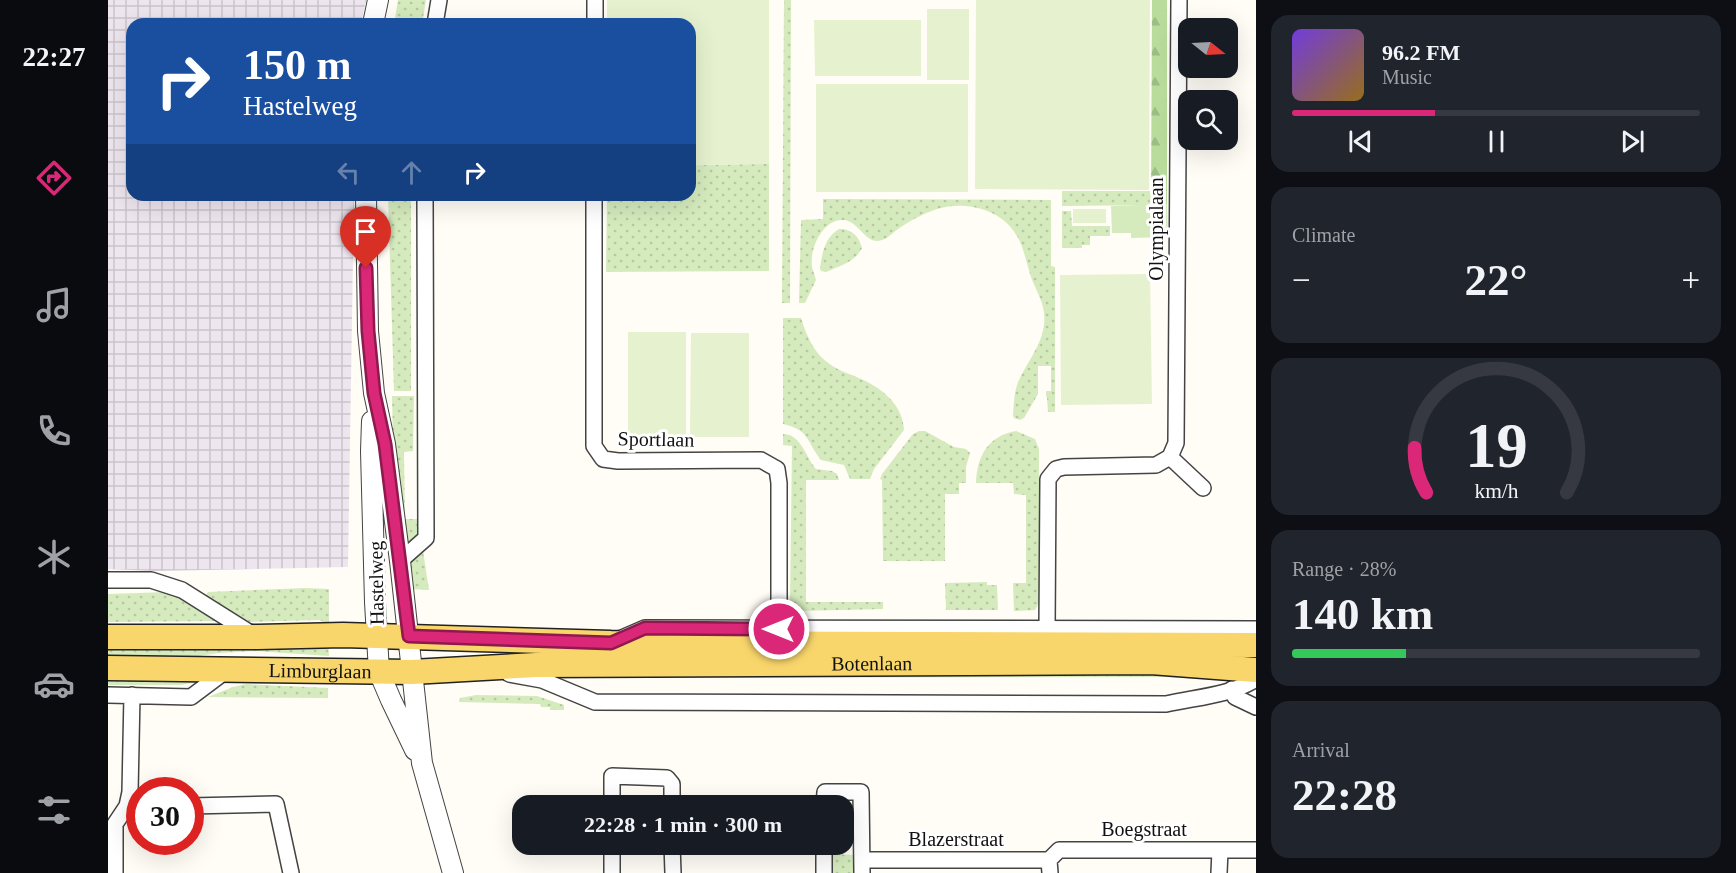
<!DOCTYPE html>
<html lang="en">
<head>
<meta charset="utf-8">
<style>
  body { margin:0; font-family:"Times New Roman",serif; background:#20242c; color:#f1f3f6; height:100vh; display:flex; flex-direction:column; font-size:22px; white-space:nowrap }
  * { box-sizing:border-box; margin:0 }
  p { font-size:20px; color:#9ea1a6 }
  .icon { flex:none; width:33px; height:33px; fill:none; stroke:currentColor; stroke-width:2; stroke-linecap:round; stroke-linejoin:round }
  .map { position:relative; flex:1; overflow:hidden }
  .side { display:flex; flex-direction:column; gap:15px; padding:15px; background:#0d0f14; width:480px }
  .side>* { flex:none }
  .top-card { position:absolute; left:18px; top:18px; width:570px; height:183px; border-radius:18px; box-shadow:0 6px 24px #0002; background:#1a4fa0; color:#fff; overflow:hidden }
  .needle { width:39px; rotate:108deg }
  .tools { position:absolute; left:1070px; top:18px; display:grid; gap:12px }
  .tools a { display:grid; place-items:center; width:60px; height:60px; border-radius:12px; background:#171b24; box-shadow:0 6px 24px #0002; font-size:30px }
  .speed { position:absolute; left:18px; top:777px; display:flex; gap:12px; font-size:30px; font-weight:700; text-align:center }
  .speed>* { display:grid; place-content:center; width:78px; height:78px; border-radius:50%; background:#171b24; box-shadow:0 6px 24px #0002; line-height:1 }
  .speed .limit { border:9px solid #d22; background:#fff; color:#111 }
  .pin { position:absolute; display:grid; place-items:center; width:51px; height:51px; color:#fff; margin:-62px -26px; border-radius:50% 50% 50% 0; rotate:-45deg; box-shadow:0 0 6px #0007 }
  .pin .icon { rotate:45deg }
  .me { position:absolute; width:66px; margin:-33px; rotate:270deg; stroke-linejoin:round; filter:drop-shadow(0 0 4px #0008) }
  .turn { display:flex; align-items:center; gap:21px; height:126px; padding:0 18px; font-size:27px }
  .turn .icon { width:78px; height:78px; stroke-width:2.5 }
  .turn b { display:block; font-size:42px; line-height:51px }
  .lanes { display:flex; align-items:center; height:57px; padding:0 18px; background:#0003; justify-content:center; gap:30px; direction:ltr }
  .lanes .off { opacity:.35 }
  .big { font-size:45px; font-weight:600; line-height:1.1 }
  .side .tile { flex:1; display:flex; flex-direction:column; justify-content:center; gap:9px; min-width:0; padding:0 21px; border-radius:18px; background:#20242c }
  .side .dial { align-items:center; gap:0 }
  .dial svg { height:156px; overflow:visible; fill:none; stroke:#363941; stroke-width:7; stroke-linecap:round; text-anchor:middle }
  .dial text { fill:#f1f3f6; stroke:none }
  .song { display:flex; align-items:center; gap:18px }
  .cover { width:72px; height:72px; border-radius:9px; background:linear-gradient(135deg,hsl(260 70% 55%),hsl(40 70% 35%)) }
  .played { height:6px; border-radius:3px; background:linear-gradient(90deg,#db2777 35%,#363941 35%) }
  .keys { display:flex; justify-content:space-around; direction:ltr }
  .heat { display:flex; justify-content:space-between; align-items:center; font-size:33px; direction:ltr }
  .charge { height:9px; border-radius:4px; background:linear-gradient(90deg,#34c759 28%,#363941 0) }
  .trip { position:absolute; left:404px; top:795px; width:342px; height:60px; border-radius:18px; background:#171b24; box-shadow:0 6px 24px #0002; font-weight:600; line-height:60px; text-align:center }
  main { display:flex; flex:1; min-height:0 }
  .tabs { display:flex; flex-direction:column; width:108px; justify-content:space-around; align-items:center; background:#090b0e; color:#9ea1a6 }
  .tabs .icon { width:42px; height:42px }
  .tabs .on { color:#db2777 }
  .tabs b { font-size:27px; color:#f1f3f6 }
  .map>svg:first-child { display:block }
  .industrial { fill:url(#industrial-grid) }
  .grass { fill:url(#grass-dots) }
  .forest { fill:url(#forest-firs) }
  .park { fill:#d5ebbd }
  .pitch { fill:#e6f2cf }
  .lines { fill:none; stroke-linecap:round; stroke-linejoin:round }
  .minor-casing { stroke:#444; stroke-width:18 }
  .tertiary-casing { stroke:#444; stroke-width:22 }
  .primary-casing { stroke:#222; stroke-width:27 }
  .minor { stroke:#fff; stroke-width:15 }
  .tertiary { stroke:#fff; stroke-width:20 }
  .primary { stroke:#f9d66b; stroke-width:24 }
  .route-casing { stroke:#8e194d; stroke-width:15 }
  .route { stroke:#db2777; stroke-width:10 }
  .labels { text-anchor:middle; stroke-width:6; stroke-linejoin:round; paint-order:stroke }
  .street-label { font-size:20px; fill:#111; stroke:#fff }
</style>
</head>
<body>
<main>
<nav class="tabs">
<b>22:27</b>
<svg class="icon on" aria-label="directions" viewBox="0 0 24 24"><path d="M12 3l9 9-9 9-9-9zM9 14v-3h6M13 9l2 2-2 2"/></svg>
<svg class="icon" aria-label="music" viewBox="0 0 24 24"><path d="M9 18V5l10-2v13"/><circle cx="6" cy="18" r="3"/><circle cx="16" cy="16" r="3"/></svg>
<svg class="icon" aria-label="phone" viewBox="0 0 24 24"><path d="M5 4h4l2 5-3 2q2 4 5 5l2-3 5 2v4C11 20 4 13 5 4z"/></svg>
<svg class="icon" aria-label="climate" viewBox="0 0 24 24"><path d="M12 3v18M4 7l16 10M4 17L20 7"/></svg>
<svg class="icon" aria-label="car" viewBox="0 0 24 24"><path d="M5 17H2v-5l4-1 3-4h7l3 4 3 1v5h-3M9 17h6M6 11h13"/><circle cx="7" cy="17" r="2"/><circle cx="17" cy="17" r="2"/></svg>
<svg class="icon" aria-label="filters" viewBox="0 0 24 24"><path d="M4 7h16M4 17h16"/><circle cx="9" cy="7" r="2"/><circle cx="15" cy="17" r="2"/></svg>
</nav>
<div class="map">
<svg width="1148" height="873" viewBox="0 0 1148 873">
  <defs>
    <pattern id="industrial-grid" width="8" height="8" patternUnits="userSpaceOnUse" patternTransform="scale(1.5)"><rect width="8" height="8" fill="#eee6ef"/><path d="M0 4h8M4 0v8" fill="none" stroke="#cbc4cc"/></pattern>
    <pattern id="grass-dots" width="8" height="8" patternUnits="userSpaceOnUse" patternTransform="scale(1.5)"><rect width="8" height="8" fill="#d5ebbd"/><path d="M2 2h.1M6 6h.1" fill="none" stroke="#b6c8a1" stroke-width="1.8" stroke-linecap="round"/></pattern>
    <pattern id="forest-firs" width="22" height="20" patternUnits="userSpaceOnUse" patternTransform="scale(1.5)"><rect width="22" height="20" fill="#b9dc9c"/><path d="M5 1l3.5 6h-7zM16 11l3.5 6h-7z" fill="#9ebc85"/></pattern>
  </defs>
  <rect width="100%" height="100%" fill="#fffdf5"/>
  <!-- industrial -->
  <path class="industrial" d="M 0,0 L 258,0 L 253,24 L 24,24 L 24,195 L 246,195 L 240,567 L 46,571 L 0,569 Z"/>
  <!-- grass -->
  <path class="grass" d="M 290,0 L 318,0 L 314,24 L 286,24 Z
    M 676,0 L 683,0 L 682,303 L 674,303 Z
    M 661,164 L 661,271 L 498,272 L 499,195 L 582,195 L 582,165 Z
    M 954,191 L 1043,191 L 1043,205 L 954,206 Z
    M 280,195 L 303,195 L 303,391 L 286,391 Z
    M 715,199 L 943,200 L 943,266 L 947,267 L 947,412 L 940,412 L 939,398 L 938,395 L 938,391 L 943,391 L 943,366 L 930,366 L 930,394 L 916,418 L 912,420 L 906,418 L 905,415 C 906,403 906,390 911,380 C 922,357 939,339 936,313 C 935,300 926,287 922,274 C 918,261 916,248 909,236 C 894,209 857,200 829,209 C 817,213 803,220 793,227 C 786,231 781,238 774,240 C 758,246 752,222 736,220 C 715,218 701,249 704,267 C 705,271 707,276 708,280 L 697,303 L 691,303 L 693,220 L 715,219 Z
    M 954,211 L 963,211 L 964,226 L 1002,226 L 1002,236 L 982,236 L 982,245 L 974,245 L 974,248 L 954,248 Z
    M 731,229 C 744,229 751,236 754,248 C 747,262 732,266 718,272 L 713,271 L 712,268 C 714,253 717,237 731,229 Z
    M 675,318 L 693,318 C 699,337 706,354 723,365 C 731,371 743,374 753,379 C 774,388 795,405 796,430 L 766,469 L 762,479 L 742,479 L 736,465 L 713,460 C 698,441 702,430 675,424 Z
    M 284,396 L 306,396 L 305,451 L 296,452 L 297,519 L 312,519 L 314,532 L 299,548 L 285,439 Z
    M 811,431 L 817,431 L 846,447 L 858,449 L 862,453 L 858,467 L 858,483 L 851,483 L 851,494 L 837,494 L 837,561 L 775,561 L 774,480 L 772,479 L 774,474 L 805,434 Z
    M 908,431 L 927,439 L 931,449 L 931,603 L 927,610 L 906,611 L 905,583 L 918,583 L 918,495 L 906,494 L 905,483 L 868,483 C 869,456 880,436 908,431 Z
    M 675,434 C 693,434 697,456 708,469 L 724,471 L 729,474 L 731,480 L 698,480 L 698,602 L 775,602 L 775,609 L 689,611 L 682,605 L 684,446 L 675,445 Z
    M 315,551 L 321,590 L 301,589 L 301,564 Z
    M 879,582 L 879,585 L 889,585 L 890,610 L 838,610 L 837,583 Z
    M 197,588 L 221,589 L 221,626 L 212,620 L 138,622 L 99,598 L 98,595 L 100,592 Z
    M 60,592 L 69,595 L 111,621 L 0,622 L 0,594 Z
    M 220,644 L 221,656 L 148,651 L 111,653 L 78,658 L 0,658 L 0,649 Z
    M 428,673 L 1074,673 L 1127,677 L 1130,681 L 1055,677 L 439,678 Z
    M 0,675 L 89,680 L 90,682 L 73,685 L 0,685 Z
    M 138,684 L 220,688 L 220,698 L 100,697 L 125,687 Z
    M 368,695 L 429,696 L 456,705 L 456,710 L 442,710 L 442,707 L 433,707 L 432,704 L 351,702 L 352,698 Z
    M 723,854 L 749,855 L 749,873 L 723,873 Z"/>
  <!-- forest -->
  <path class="forest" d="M 1044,0 L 1059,0 L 1059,204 L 1043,205 Z"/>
  <!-- park -->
  <path class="park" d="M 1059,204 L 1060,237 L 1023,238 L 1023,233 L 1004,233 L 1003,206 Z"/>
  <!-- pitch -->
  <path class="pitch" d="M 499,0 L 661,0 L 661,164 L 582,165 L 582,24 L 499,24 Z
    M 868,0 L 1042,0 L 1041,190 L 867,189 Z
    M 819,9 L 861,9 L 861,80 L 819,80 Z
    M 706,20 L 813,20 L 813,76 L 707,76 Z
    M 708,84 L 860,84 L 860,192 L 708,192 Z
    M 965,209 L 998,209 L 998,223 L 965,223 Z
    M 1042,274 L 1044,404 L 953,405 L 952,275 Z
    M 520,332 L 578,332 L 578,438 L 520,438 Z
    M 583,333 L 641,333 L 641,437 L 582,437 Z"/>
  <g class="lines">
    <!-- minor casing -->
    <g class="minor-casing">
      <path id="minor" d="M 327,24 L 331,0
        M 487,24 L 487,0
        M 486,195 L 486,446 L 495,459 L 510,461 L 653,460 L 669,469 L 671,483 L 671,629
        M 1062,457 L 1095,488
        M 292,561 L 318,538 L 317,195
        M 0,580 L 43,580 L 74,590 L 147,636
        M 939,629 L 940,479 L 948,469 L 956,467 L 1048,465 L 1062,457 L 1068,443 L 1071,0
        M 514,638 L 537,628 L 1148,629
        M 401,674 L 434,680 L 487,702 L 1058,704 C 1088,697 1121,696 1148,679
        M 1124,689 L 1127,697 L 1148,707
        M 0,695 L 83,697 L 119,670
        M 82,806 L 168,804 L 183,873
        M 504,806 L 504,776 L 559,778 L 564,784 L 564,806
        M 716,806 L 717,792 L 753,792 L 754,873
        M 564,844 L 565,873
        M 754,860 L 941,860
        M 7,873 L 7,824 L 19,806 L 22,792 L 24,695
        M 504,873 L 504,844
        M 716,873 L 716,844
        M 942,873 L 941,860 L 951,850 L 1148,850
        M 1111,873 L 1112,850"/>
    </g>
    <!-- tertiary casing -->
    <g class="tertiary-casing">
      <path id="tertiary" d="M 265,24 L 270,0
        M 258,195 L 260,331 L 266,393 L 277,444 L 292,561 L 314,763 L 345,873
        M 264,421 L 263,451 L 267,602 L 271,672 L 283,700 L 307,750"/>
    </g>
    <!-- primary casing -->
    <g class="primary-casing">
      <g id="primary">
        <path d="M 0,637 L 150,637 L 235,635 L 503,643 L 1148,645"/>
        <path id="s1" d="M 0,668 L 304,672 L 428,665 L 1043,662 L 1148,670"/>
      </g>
    </g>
    <!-- minor -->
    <use href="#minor" class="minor"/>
    <!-- tertiary -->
    <use href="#tertiary" class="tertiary"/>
    <!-- primary -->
    <use href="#primary" class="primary"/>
  </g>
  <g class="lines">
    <!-- route casing -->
    <g class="route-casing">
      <path id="route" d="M 258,268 L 260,331 L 266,393 L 277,444 L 301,636 L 503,643 L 537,628 L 671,629"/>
    </g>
    <!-- route -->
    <use href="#route" class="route"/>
  </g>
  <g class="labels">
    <!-- street labels -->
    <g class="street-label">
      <text transform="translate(1048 229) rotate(-90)" y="7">Olympialaan</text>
      <text transform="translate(548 439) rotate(1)" y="7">Sportlaan</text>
      <text transform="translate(268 583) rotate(-91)" y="7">Hastelweg</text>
      <text dy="7" stroke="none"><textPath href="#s1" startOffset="764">Botenlaan</textPath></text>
      <text dy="7" stroke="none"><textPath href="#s1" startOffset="212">Limburglaan</textPath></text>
      <text x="1036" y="836">Boegstraat</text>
      <text x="848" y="846">Blazerstraat</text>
    </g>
  </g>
</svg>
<div class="tools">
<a><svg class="needle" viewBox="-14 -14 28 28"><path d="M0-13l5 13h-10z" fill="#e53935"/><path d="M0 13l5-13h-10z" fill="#9ea1a6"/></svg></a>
<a><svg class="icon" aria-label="search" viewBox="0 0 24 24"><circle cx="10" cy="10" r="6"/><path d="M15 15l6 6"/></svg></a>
</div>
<div class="speed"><div class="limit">30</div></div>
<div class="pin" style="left:258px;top:268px;background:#d93025"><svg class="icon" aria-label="arrive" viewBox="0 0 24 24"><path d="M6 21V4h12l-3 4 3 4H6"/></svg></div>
<svg class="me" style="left:671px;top:629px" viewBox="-20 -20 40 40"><circle r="17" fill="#db2777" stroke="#fff" stroke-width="3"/><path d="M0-11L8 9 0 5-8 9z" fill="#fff"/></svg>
<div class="trip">22:28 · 1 min · 300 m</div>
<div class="top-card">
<div class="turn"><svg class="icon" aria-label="right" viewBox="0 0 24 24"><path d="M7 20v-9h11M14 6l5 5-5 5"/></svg><div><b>150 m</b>Hastelweg</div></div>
<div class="lanes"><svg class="icon off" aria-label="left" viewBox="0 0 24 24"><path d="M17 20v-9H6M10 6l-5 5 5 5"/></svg><svg class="icon off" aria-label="ahead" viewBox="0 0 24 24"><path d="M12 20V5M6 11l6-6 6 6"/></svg><svg class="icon" aria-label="right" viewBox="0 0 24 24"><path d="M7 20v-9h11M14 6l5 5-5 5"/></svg></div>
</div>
</div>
<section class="side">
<div class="tile">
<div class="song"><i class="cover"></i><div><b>96.2 FM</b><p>Music</p></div></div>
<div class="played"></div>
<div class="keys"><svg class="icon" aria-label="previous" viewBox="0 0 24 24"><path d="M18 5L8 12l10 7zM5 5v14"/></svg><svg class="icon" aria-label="pause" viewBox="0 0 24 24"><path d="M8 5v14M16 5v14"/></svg><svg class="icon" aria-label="next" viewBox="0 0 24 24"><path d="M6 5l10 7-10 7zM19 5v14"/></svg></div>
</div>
<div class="tile"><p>Climate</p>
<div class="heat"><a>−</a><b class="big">22°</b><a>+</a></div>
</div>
<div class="tile dial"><svg viewBox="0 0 100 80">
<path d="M14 69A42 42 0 1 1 86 69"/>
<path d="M14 69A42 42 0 0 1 8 46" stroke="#db2777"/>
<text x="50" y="56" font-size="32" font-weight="700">19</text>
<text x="50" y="72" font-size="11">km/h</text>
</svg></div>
<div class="tile"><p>Range · 28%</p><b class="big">140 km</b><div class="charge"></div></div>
<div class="tile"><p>Arrival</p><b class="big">22:28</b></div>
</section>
</main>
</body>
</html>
